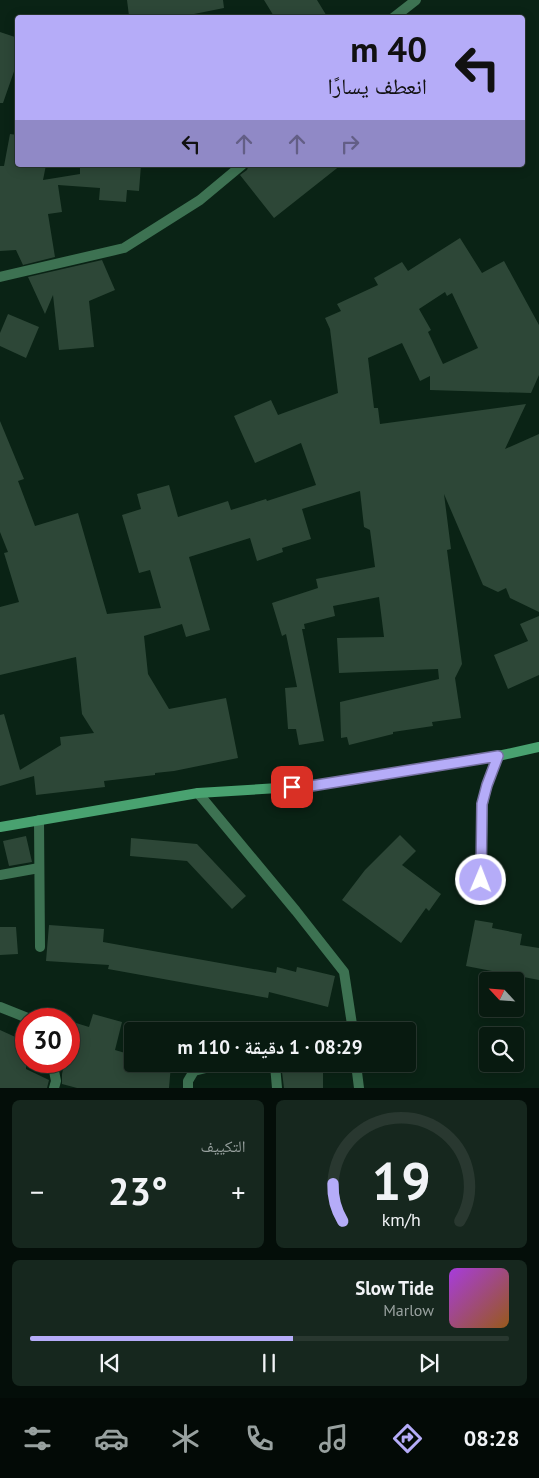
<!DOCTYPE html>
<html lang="ar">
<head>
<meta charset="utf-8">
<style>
  body { margin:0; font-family:"PT Sans","Noto Naskh Arabic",sans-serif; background:#16271e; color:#f1f3f6; direction:rtl; height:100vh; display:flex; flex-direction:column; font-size:19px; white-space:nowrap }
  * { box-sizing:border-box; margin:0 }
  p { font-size:16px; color:#98a19f }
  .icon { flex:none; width:28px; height:28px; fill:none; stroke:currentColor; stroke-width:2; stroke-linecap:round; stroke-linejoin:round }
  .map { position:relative; height:1088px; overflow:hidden; direction:ltr }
  .details { display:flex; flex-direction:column; gap:12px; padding:12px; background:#040e09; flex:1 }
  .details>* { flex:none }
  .guide { position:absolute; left:15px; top:15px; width:510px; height:152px; border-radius:5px; box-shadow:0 2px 12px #0003,0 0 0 1px #293830; direction:rtl; background:#b5acf8; color:#111; overflow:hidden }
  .needle { width:32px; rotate:296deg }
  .buttons { position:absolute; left:479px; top:972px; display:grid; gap:10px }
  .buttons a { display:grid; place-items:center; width:45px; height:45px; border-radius:5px; background:#081a10; box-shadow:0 2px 12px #0003,0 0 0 1px #293830; font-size:25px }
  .speed { position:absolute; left:15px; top:1008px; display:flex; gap:10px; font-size:25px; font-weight:700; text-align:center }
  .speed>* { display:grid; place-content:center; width:65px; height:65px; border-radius:50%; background:#081a10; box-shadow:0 2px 12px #0003,0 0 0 1px #293830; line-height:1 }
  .speed .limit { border:8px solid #d22; background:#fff; color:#111 }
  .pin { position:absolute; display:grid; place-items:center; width:42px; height:42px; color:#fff; margin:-21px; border-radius:10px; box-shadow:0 2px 8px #0006 }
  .me { position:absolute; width:55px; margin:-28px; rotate:1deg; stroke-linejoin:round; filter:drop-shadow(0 0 4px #0008) }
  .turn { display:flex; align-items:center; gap:18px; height:105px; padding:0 15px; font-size:22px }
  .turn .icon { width:65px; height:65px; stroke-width:2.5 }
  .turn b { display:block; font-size:35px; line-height:42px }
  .lanes { display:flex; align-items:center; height:48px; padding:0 15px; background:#0003; justify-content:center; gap:25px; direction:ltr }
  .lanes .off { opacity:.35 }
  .big { font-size:38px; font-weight:700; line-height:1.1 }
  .details .tile { flex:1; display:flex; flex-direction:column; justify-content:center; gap:8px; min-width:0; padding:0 18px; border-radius:8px; background:#16271e }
  .details .dial { align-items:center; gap:0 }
  .dial svg { height:130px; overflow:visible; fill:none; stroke:#293830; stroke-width:7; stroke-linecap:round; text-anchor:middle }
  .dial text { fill:#f1f3f6; stroke:none }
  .song { display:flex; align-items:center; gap:15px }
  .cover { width:60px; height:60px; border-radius:8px; background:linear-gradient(135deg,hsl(280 70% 55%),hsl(30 70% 35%)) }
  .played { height:5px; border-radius:2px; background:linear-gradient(90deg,#b5acf8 55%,#293830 55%) }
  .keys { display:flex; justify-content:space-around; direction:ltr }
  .heat { display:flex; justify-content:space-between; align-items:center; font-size:28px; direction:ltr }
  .details .tiles { flex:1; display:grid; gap:12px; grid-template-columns:1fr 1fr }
  .tile:last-child { grid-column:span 2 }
  .trip { position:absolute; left:124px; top:1022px; width:292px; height:50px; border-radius:5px; background:#081a10; box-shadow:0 2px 12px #0003,0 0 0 1px #293830; font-weight:700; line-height:50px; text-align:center; direction:rtl }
  .tabs { display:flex; height:80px; justify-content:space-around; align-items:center; background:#030a06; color:#98a19f }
  .tabs .icon { width:35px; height:35px }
  .tabs .active { color:#b5acf8 }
  .tabs b { font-size:22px; color:#f1f3f6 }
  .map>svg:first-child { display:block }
  .building { fill:#2d4737; fill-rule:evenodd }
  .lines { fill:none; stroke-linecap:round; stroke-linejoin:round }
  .street { stroke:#3d7252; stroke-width:10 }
  .secondary { stroke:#49a270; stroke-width:10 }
  .route-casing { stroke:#7670a1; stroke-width:12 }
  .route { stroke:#b5acf8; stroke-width:9 }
</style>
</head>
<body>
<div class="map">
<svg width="539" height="1088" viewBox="0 0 539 1088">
  <rect width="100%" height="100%" fill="#0a2315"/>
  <!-- building -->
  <path class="building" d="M 127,0 L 223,0 L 224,8 L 174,18 L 136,18 L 135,16 L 129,16 Z
    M 264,0 L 317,0 L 328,18 L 275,18 Z
    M 0,32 L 18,38 L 18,60 L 3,103 L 0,103 Z
    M 10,134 L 18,135 L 18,165 L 46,165 L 43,180 L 80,174 L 80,165 L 141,165 L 139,191 L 127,190 L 126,202 L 99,200 L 100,188 L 58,185 L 62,212 L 48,214 L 55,257 L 23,265 L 16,250 L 0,251 L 0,166 L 4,166 Z
    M 249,165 L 341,165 L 274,218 L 240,175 L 247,170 Z
    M 460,238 L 482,273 L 504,261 L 539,325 L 539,375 L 531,393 L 430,390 L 430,376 L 420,381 L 402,343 L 368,358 L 374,408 L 378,408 L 380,424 L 526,404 L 505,449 L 539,434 L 539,612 L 510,598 L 506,588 L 498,592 L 483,585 L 444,494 L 451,549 L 447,550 L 462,664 L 455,678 L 461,718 L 432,722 L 433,726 L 393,732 L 393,734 L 349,745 L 347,737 L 341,738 L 340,702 L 439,679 L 438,669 L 339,673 L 337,638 L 384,637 L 379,597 L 333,606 L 335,616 L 304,624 L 305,629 L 302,629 L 324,741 L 299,745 L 296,729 L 288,729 L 285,688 L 297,687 L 286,634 L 282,636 L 272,603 L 318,588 L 316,579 L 375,567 L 370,530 L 364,527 L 360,491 L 302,509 L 311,539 L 282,548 L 283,552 L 257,561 L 250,538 L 189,557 L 210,630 L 186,637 L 182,624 L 144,636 L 148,674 L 169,709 L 226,698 L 238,758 L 174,771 L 155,773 L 155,775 L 104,781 L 105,787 L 36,795 L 34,776 L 0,786 L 0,715 L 4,714 L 20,770 L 61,745 L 60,737 L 94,733 L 82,714 L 76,657 L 0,675 L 0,607 L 19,602 L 4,553 L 8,552 L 0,532 L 0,421 L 24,479 L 18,481 L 35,526 L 78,513 L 107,614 L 161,608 L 150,570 L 139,573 L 122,515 L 141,509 L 137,494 L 169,485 L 178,517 L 228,501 L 231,510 L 266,499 L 267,501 L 316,485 L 301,443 L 255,463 L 234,416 L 271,400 L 278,415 L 338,393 L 330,329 L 325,318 L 341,311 L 337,304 L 378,285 L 374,278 L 402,262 L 408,271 ZM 445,292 L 447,296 L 452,293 L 478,348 L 443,364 L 428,332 L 431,330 L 419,309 Z
    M 102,260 L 115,290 L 89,301 L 94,347 L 59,350 L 53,295 L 45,314 L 28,277 Z
    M 8,314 L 39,327 L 26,358 L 0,346 L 0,333 Z
    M 539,616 L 539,675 L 508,689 L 494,655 L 528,641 L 520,624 Z
    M 400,835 L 416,851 L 402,865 L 441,894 L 429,911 L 426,908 L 401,943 L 342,900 L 365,870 Z
    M 26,836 L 32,862 L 9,866 L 3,841 Z
    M 131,838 L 197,844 L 246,896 L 232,909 L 187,861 L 130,856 Z
    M 475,920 L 493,923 L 492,928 L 522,934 L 520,945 L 539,948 L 539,980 L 466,966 Z
    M 49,925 L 104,929 L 103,942 L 276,973 L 277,967 L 296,972 L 297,967 L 335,976 L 328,1007 L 269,992 L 268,998 L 108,969 L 109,965 L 46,961 Z
    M 0,927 L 16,927 L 18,954 L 0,955 Z
    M 93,1014 L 122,1022 L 115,1050 L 132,1055 L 129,1064 L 171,1065 L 169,1088 L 77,1088 L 62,1084 L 62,1074 L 65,1061 L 69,1061 L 69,1048 L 76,1023 L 89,1027 Z
    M 0,1030 L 22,1040 L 23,1053 L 26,1053 L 26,1069 L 49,1080 L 47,1088 L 0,1088 Z
    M 314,1064 L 323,1064 L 323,1088 L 284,1088 L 282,1072 L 308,1071 L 311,1070 Z"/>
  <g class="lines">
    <!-- street -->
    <path class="street" d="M 393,18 L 416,0
      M 0,277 L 124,248 L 200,200 L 242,165
      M 198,793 L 296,911 L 344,972 L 353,1031
      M 39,820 L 40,947
      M 0,875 L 39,868
      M 481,880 L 483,804 L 487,785 L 498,756
      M 0,1007 L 30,1019
      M 52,1061 L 56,1081 L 54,1088
      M 356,1064 L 359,1088
      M 275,1065 L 277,1088
      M 188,1088 L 188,1081 L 194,1071 L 206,1068 L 307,1064"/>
    <!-- secondary -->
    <path class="secondary" d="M 0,827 L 198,793 L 311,786 L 498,756 L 539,747"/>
  </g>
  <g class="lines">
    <!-- route casing -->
    <g class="route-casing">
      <path id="route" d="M 292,787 L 311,786 L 498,756 L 487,785 L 482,804 L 481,880"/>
    </g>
    <!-- route -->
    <use href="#route" class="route"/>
  </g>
</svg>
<div class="buttons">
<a><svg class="needle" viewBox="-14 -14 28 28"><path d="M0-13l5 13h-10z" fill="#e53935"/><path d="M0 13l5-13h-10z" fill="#98a19f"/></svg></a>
<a><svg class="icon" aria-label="search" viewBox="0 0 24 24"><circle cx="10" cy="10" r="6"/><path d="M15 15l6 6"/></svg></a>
</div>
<div class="speed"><div class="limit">30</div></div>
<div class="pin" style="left:292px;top:787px;background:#d93025"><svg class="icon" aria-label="arrive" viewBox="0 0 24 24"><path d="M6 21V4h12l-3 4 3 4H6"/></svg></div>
<svg class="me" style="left:481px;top:880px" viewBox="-20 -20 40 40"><circle r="17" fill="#b5acf8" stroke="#fff" stroke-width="3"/><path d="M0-11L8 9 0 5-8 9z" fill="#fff"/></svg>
<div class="trip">08:29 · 1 دقيقة · 110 m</div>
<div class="guide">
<div class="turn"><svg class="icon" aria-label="left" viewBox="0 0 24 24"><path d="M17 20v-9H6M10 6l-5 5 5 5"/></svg><div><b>40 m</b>انعطف يسارًا</div></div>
<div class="lanes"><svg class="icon" aria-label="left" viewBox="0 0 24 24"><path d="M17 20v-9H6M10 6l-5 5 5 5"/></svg><svg class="icon off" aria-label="ahead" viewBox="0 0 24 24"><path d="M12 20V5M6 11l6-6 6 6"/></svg><svg class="icon off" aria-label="ahead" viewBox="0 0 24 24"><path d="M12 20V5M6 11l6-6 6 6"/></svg><svg class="icon off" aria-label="right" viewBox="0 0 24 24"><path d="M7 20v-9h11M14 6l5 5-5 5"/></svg></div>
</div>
</div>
<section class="details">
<div class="tiles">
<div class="tile dial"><svg viewBox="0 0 100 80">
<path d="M14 69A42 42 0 1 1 86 69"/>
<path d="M14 69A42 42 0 0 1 8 46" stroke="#b5acf8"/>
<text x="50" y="56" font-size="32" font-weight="700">19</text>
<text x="50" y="72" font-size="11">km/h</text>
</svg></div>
<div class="tile"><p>التكييف</p>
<div class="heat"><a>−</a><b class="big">23°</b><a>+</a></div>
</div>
<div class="tile">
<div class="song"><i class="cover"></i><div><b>Slow Tide</b><p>Marlow</p></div></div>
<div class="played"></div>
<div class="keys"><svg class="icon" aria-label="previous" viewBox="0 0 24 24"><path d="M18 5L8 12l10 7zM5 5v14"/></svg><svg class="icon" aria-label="pause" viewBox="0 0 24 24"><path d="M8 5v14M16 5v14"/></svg><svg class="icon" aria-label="next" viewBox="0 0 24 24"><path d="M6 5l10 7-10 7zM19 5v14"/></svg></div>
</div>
</div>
</section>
<nav class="tabs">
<b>08:28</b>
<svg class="icon active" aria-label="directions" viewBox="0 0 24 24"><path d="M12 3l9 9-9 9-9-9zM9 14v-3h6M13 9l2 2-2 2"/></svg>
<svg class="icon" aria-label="music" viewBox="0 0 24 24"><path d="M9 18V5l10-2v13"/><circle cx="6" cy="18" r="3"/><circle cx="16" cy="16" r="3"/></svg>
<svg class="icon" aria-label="phone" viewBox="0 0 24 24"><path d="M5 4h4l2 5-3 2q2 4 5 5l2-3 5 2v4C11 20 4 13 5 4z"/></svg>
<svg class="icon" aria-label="climate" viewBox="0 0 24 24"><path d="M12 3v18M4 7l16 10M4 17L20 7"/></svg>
<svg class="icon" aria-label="car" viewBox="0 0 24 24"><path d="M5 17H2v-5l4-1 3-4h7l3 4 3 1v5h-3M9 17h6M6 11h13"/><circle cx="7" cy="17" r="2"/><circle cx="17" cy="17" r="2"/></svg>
<svg class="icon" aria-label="filters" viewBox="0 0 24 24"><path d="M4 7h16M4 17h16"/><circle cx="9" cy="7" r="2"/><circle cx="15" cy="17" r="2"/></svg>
</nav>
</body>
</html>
